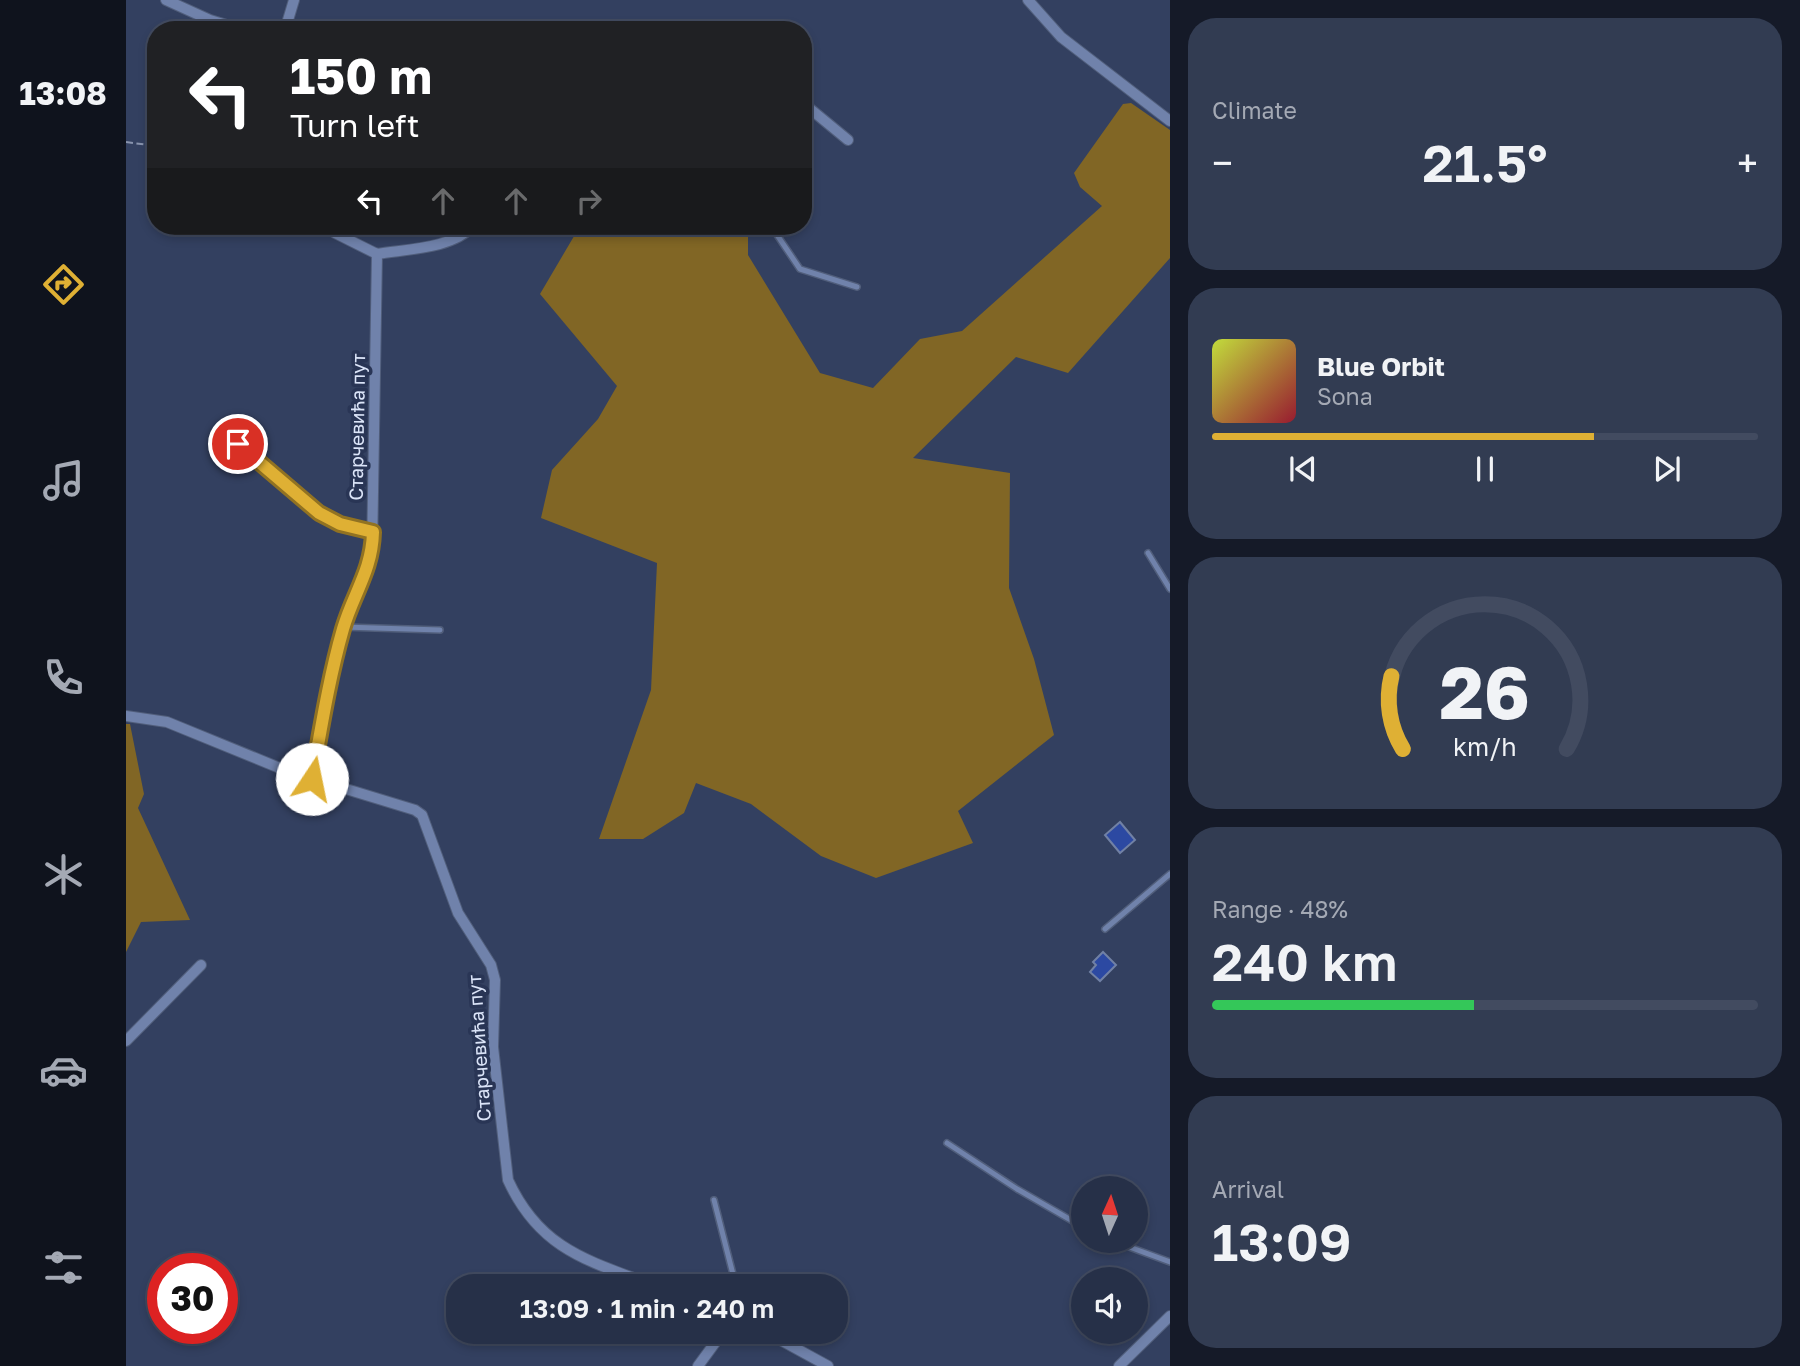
<!DOCTYPE html>
<html lang="en">
<head>
<meta charset="utf-8">
<style>
  body { margin:0; font-family:"Golos Text",sans-serif; background:#323c52; color:#f1f3f6; height:100vh; display:flex; flex-direction:column; font-size:26px; white-space:nowrap }
  * { box-sizing:border-box; margin:0 }
  p { font-size:23px; color:#a4a9b4 }
  .icon { flex:none; width:38px; height:38px; fill:none; stroke:currentColor; stroke-width:2; stroke-linecap:round; stroke-linejoin:round }
  .map { position:relative; flex:1; overflow:hidden }
  .panel { display:flex; flex-direction:column; gap:18px; padding:18px; background:#151a28; width:630px }
  .panel>* { flex:none }
  .guide { position:absolute; left:21px; top:21px; width:665px; height:214px; border-radius:28px; box-shadow:0 4px 10px #0003,0 0 0 2px #424b60; background:#202124; color:#fff; overflow:hidden }
  .needle { width:46px; rotate:3deg }
  .controls { position:absolute; left:945px; top:1176px; display:grid; gap:14px }
  .controls a { display:grid; place-items:center; width:77px; height:77px; border-radius:50%; background:#263048; box-shadow:0 4px 10px #0003,0 0 0 2px #424b60; font-size:35px }
  .speed { position:absolute; left:21px; top:1253px; display:flex; gap:14px; font-size:35px; font-weight:700; text-align:center }
  .speed>* { display:grid; place-content:center; width:91px; height:91px; border-radius:50%; background:#263048; box-shadow:0 4px 10px #0003,0 0 0 2px #424b60; line-height:1 }
  .speed .limit { border:10px solid #d22; background:#fff; color:#111 }
  .pin { position:absolute; display:grid; place-items:center; width:60px; height:60px; color:#fff; margin:-30px; border:4px solid #fff; border-radius:50%; box-shadow:0 2px 7px #0007 }
  .me { position:absolute; width:77px; margin:-38px; rotate:11deg; stroke-linejoin:round; filter:drop-shadow(0 0 5px #0008) }
  .turn { display:flex; align-items:center; gap:24px; height:147px; padding:0 28px; font-size:32px }
  .turn .icon { width:91px; height:91px; stroke-width:2.5 }
  .turn b { display:block; font-size:49px; line-height:60px }
  .lanes { display:flex; align-items:center; height:66px; padding:0 28px; background:#0003; justify-content:center; gap:35px; direction:ltr }
  .lanes .off { opacity:.35 }
  .big { font-size:52px; font-weight:600; line-height:1.1 }
  .panel .card { flex:1; display:flex; flex-direction:column; justify-content:center; gap:10px; min-width:0; padding:0 24px; border-radius:28px; background:#323c52 }
  .panel .dial { align-items:center; gap:0 }
  .dial svg { height:182px; overflow:visible; fill:none; stroke:#424b60; stroke-width:7; stroke-linecap:round; text-anchor:middle }
  .dial text { fill:#f1f3f6; stroke:none }
  .song { display:flex; align-items:center; gap:21px }
  .cover { width:84px; height:84px; border-radius:10px; background:linear-gradient(135deg,hsl(70 70% 55%),hsl(350 70% 35%)) }
  .played { height:7px; border-radius:4px; background:linear-gradient(90deg,#dfb034 70%,#424b60 70%) }
  .keys { display:flex; justify-content:space-around; direction:ltr }
  .heat { display:flex; justify-content:space-between; align-items:center; font-size:38px; direction:ltr }
  .charge { height:10px; border-radius:5px; background:linear-gradient(90deg,#34c759 48%,#424b60 0) }
  .trip { position:absolute; left:320px; top:1274px; width:402px; height:70px; border-radius:28px; background:#263048; box-shadow:0 4px 10px #0003,0 0 0 2px #424b60; font-weight:600; line-height:70px; text-align:center }
  main { display:flex; flex:1; min-height:0 }
  .tabs { display:flex; flex-direction:column; width:126px; justify-content:space-around; align-items:center; background:#0f131d; color:#a4a9b4 }
  .tabs .icon { width:49px; height:49px }
  .tabs .current { color:#dfb034 }
  .tabs b { font-size:32px; color:#f1f3f6 }
  .map>svg:first-child { display:block }
  .forest { fill:#816625 }
  .building { fill:#2c49a2; stroke:#7181a5; stroke-width:2 }
  .lines { fill:none; stroke-linecap:round; stroke-linejoin:round }
  .lane-casing { stroke:#515e7b; stroke-width:8 }
  .street-casing { stroke:#515e7b; stroke-width:12 }
  .path { stroke:#8994ae; stroke-width:2; stroke-dasharray:7 3.5; stroke-linecap:butt }
  .lane { stroke:#7082ab; stroke-width:5 }
  .street { stroke:#7082ab; stroke-width:10 }
  .route-casing { stroke:#917222; stroke-width:18 }
  .route { stroke:#dfb034; stroke-width:12 }
  .labels { text-anchor:middle; stroke-width:7; stroke-linejoin:round; paint-order:stroke }
  .street-label { font-size:19px; fill:#dbe4f8; stroke:#293555 }
</style>
</head>
<body>
<main>
<nav class="tabs">
<b>13:08</b>
<svg class="icon current" aria-label="directions" viewBox="0 0 24 24"><path d="M12 3l9 9-9 9-9-9zM9 14v-3h6M13 9l2 2-2 2"/></svg>
<svg class="icon" aria-label="music" viewBox="0 0 24 24"><path d="M9 18V5l10-2v13"/><circle cx="6" cy="18" r="3"/><circle cx="16" cy="16" r="3"/></svg>
<svg class="icon" aria-label="phone" viewBox="0 0 24 24"><path d="M5 4h4l2 5-3 2q2 4 5 5l2-3 5 2v4C11 20 4 13 5 4z"/></svg>
<svg class="icon" aria-label="climate" viewBox="0 0 24 24"><path d="M12 3v18M4 7l16 10M4 17L20 7"/></svg>
<svg class="icon" aria-label="car" viewBox="0 0 24 24"><path d="M5 17H2v-5l4-1 3-4h7l3 4 3 1v5h-3M9 17h6M6 11h13"/><circle cx="7" cy="17" r="2"/><circle cx="17" cy="17" r="2"/></svg>
<svg class="icon" aria-label="filters" viewBox="0 0 24 24"><path d="M4 7h16M4 17h16"/><circle cx="9" cy="7" r="2"/><circle cx="15" cy="17" r="2"/></svg>
</nav>
<div class="map">
<svg width="1044" height="1366" viewBox="0 0 1044 1366">
  <rect width="100%" height="100%" fill="#334060"/>
  <!-- forest -->
  <path class="forest" d="M 1005,103 L 1044,130 L 1044,258 L 942,373 L 890,357 L 787,458 L 884,473 L 883,588 L 908,659 L 928,735 L 832,811 L 847,843 L 750,878 L 695,856 L 625,804 L 570,783 L 558,813 L 517,839 L 473,839 L 525,690 L 531,563 L 415,518 L 426,470 L 472,419 L 491,386 L 414,294 L 454,226 L 622,226 L 622,255 L 694,373 L 747,388 L 794,339 L 836,331 L 976,206 L 954,187 L 948,173 L 997,104 Z
    M 0,724 L 4,724 L 18,794 L 12,808 L 64,920 L 15,922 L 0,952 Z"/>
  <!-- building -->
  <path class="building" d="M 994,822 L 1009,840 L 994,853 L 979,835 Z
    M 977,952 L 990,965 L 974,981 L 964,972 L 970,965 L 967,962 Z"/>
  <g class="lines">
    <!-- lane casing -->
    <g class="lane-casing">
      <path id="lane" d="M 645,226 L 674,269 L 731,287
        M 1022,553 L 1044,589
        M 217,627 L 314,630
        M 979,929 L 1044,874
        M 821,1143 L 891,1189 L 957,1227
        M 588,1200 L 610,1286
        M 987,1241 L 1044,1262"/>
    </g>
    <!-- street casing -->
    <g class="street-casing">
      <path id="street" d="M 40,0 L 84,20 L 117,30
        M 902,0 L 935,37 L 1044,121
        M 159,30 L 168,0
        M 677,103 L 722,140
        M 202,226 L 209,233 L 251,254
        M 251,254 C 280,249 326,249 347,226
        M 112,444 L 193,513 L 214,524 L 247,532
        M 0,716 L 41,722 L 161,771 L 289,810 L 296,815 L 332,913 L 365,965 L 369,980 L 367,1047 L 382,1180 C 414,1250 463,1261 529,1286
        M 186,779 L 217,627 L 236,585 L 246,552 L 251,254
        M 0,1041 L 75,965
        M 640,1332 L 702,1366
        M 572,1366 L 597,1332
        M 993,1366 L 1044,1316"/>
    </g>
    <!-- path -->
    <path class="path" d="M 0,142 L 30,146"/>
    <!-- lane -->
    <use href="#lane" class="lane"/>
    <!-- street -->
    <use href="#street" class="street"/>
  </g>
  <g class="lines">
    <!-- route casing -->
    <g class="route-casing">
      <path id="route" d="M 112,444 L 193,513 L 214,524 L 247,532 C 246,571 227,594 217,629 C 203,678 195,729 186,779"/>
    </g>
    <!-- route -->
    <use href="#route" class="route"/>
  </g>
  <g class="labels">
    <!-- street labels -->
    <g class="street-label">
      <text transform="translate(231 427) rotate(-89)" y="7">Старчевића пут</text>
      <text transform="translate(353 1048) rotate(-94)" y="7">Старчевића пут</text>
    </g>
  </g>
</svg>
<div class="controls">
<a><svg class="needle" viewBox="-14 -14 28 28"><path d="M0-13l5 13h-10z" fill="#e53935"/><path d="M0 13l5-13h-10z" fill="#a4a9b4"/></svg></a>
<a><svg class="icon" aria-label="sound" viewBox="0 0 24 24"><path d="M4 9h4l5-4v14l-5-4H4zM17 9q2 3 0 6"/></svg></a>
</div>
<div class="speed"><div class="limit">30</div></div>
<div class="pin" style="left:112px;top:444px;background:#d93025"><svg class="icon" aria-label="arrive" viewBox="0 0 24 24"><path d="M6 21V4h12l-3 4 3 4H6"/></svg></div>
<svg class="me" style="left:186px;top:779px" viewBox="-20 -20 40 40"><circle r="19" fill="#fff"/><path d="M0-13L10 11 0 6-10 11z" fill="#dfb034"/></svg>
<div class="trip">13:09 · 1 min · 240 m</div>
<div class="guide">
<div class="turn"><svg class="icon" aria-label="left" viewBox="0 0 24 24"><path d="M17 20v-9H6M10 6l-5 5 5 5"/></svg><div><b>150 m</b>Turn left</div></div>
<div class="lanes"><svg class="icon" aria-label="left" viewBox="0 0 24 24"><path d="M17 20v-9H6M10 6l-5 5 5 5"/></svg><svg class="icon off" aria-label="ahead" viewBox="0 0 24 24"><path d="M12 20V5M6 11l6-6 6 6"/></svg><svg class="icon off" aria-label="ahead" viewBox="0 0 24 24"><path d="M12 20V5M6 11l6-6 6 6"/></svg><svg class="icon off" aria-label="right" viewBox="0 0 24 24"><path d="M7 20v-9h11M14 6l5 5-5 5"/></svg></div>
</div>
</div>
<section class="panel">
<div class="card"><p>Climate</p>
<div class="heat"><a>−</a><b class="big">21.5°</b><a>+</a></div>
</div>
<div class="card">
<div class="song"><i class="cover"></i><div><b>Blue Orbit</b><p>Sona</p></div></div>
<div class="played"></div>
<div class="keys"><svg class="icon" aria-label="previous" viewBox="0 0 24 24"><path d="M18 5L8 12l10 7zM5 5v14"/></svg><svg class="icon" aria-label="pause" viewBox="0 0 24 24"><path d="M8 5v14M16 5v14"/></svg><svg class="icon" aria-label="next" viewBox="0 0 24 24"><path d="M6 5l10 7-10 7zM19 5v14"/></svg></div>
</div>
<div class="card dial"><svg viewBox="0 0 100 80">
<path d="M14 69A42 42 0 1 1 86 69"/>
<path d="M14 69A42 42 0 0 1 9 37" stroke="#dfb034"/>
<text x="50" y="56" font-size="32" font-weight="700">26</text>
<text x="50" y="72" font-size="11">km/h</text>
</svg></div>
<div class="card"><p>Range · 48%</p><b class="big">240 km</b><div class="charge"></div></div>
<div class="card"><p>Arrival</p><b class="big">13:09</b></div>
</section>
</main>
</body>
</html>
